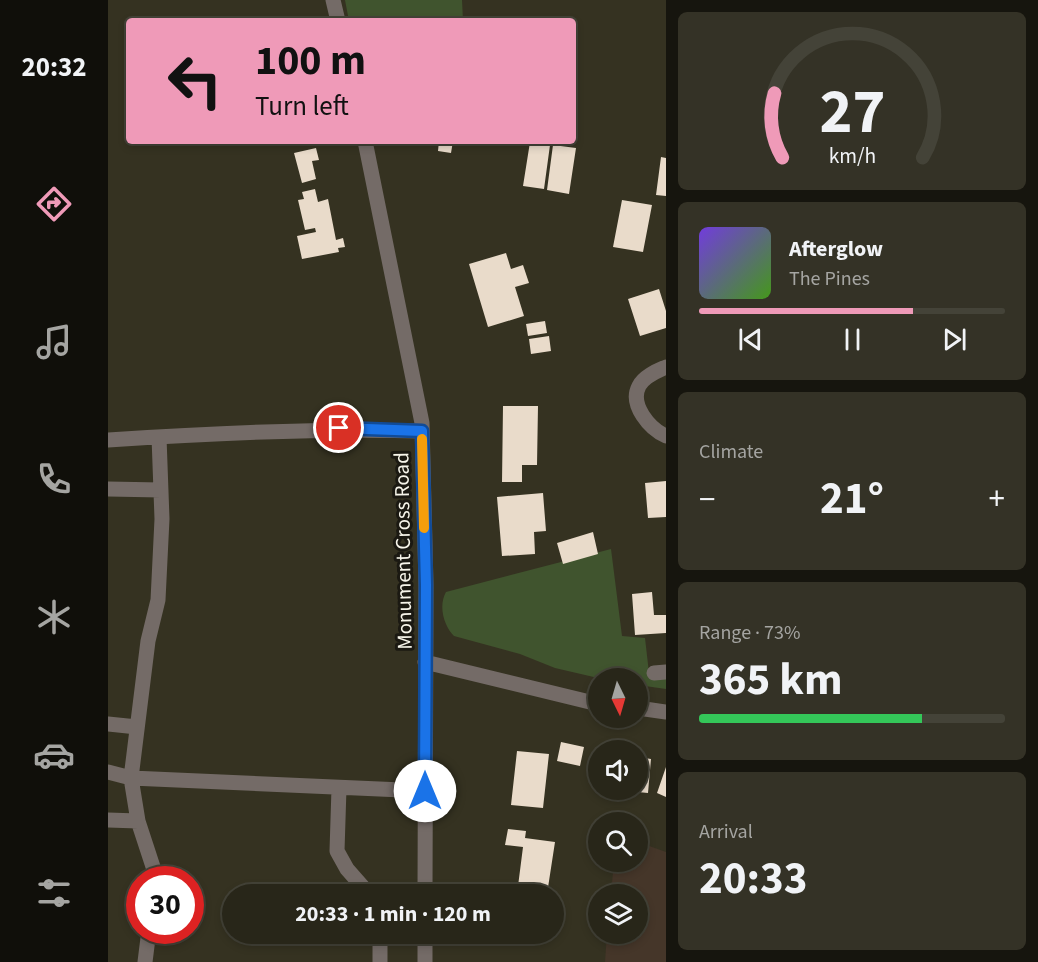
<!DOCTYPE html>
<html lang="en">
<head>
<meta charset="utf-8">
<style>
  body { margin:0; font-family:"Source Sans 3",sans-serif; background:#343226; color:#f1f3f6; height:100vh; display:flex; flex-direction:column; font-size:22px; white-space:nowrap }
  * { box-sizing:border-box; margin:0 }
  p { font-size:20px; color:#a5a5a2 }
  .icon { flex:none; width:33px; height:33px; fill:none; stroke:currentColor; stroke-width:2; stroke-linecap:round; stroke-linejoin:round }
  .map { position:relative; flex:1; overflow:hidden }
  .details { display:flex; flex-direction:column; gap:12px; padding:12px; background:#16150e; width:372px }
  .details>* { flex:none }
  .top-card { position:absolute; left:18px; top:18px; width:450px; height:126px; border-radius:6px; box-shadow:0 3px 9px #0003,0 0 0 2px #444338; background:#ef9ab8; color:#111; overflow:hidden }
  .needle { width:39px; rotate:175deg }
  .controls { position:absolute; left:480px; top:668px; display:grid; gap:12px }
  .controls a { display:grid; place-items:center; width:60px; height:60px; border-radius:50%; background:#282619; box-shadow:0 3px 9px #0003,0 0 0 2px #444338; font-size:30px }
  .speed { position:absolute; left:18px; top:866px; display:flex; gap:12px; font-size:30px; font-weight:700; text-align:center }
  .speed>* { display:grid; place-content:center; width:78px; height:78px; border-radius:50%; background:#282619; box-shadow:0 3px 9px #0003,0 0 0 2px #444338; line-height:1 }
  .speed .limit { border:9px solid #d22; background:#fff; color:#111 }
  .pin { position:absolute; display:grid; place-items:center; width:51px; height:51px; color:#fff; margin:-26px; border:3px solid #fff; border-radius:50%; box-shadow:0 2px 6px #0007 }
  .me { position:absolute; width:66px; margin:-33px; rotate:0deg; stroke-linejoin:round; filter:drop-shadow(0 0 4px #0008) }
  .turn { display:flex; align-items:center; gap:21px; height:126px; padding:0 30px; font-size:27px }
  .turn .icon { width:78px; height:78px; stroke-width:2.5 }
  .turn b { display:block; font-size:42px; line-height:51px }
  .big { font-size:45px; font-weight:700; line-height:1.1 }
  .details .widget { flex:1; display:flex; flex-direction:column; justify-content:center; gap:9px; min-width:0; padding:0 21px; border-radius:9px; background:#343226 }
  .details .dial { align-items:center; gap:0 }
  .dial svg { height:156px; overflow:visible; fill:none; stroke:#444338; stroke-width:7; stroke-linecap:round; text-anchor:middle }
  .dial text { fill:#f1f3f6; stroke:none }
  .song { display:flex; align-items:center; gap:18px }
  .cover { width:72px; height:72px; border-radius:9px; background:linear-gradient(135deg,hsl(260 70% 55%),hsl(100 70% 35%)) }
  .played { height:6px; border-radius:3px; background:linear-gradient(90deg,#ef9ab8 70%,#444338 70%) }
  .keys { display:flex; justify-content:space-around; direction:ltr }
  .heat { display:flex; justify-content:space-between; align-items:center; font-size:33px; direction:ltr }
  .charge { height:9px; border-radius:4px; background:linear-gradient(90deg,#34c759 73%,#444338 0) }
  .trip { position:absolute; left:114px; top:884px; width:342px; height:60px; border-radius:30px; background:#282619; box-shadow:0 3px 9px #0003,0 0 0 2px #444338; font-weight:700; line-height:60px; text-align:center }
  main { display:flex; flex:1; min-height:0 }
  .tabs { display:flex; flex-direction:column; width:108px; justify-content:space-around; align-items:center; background:#100f0a; color:#a5a5a2 }
  .tabs .icon { width:42px; height:42px }
  .tabs .current { color:#ef9ab8 }
  .tabs b { font-size:27px; color:#f1f3f6 }
  .map>svg:first-child { display:block }
  .education { fill:#453629 }
  .green { fill:#40542e }
  .building { fill:#e9dbca }
  .lines { fill:none; stroke-linecap:round; stroke-linejoin:round }
  .minor { stroke:#746b67; stroke-width:15 }
  .route-casing { stroke:#114b97; stroke-width:15 }
  .route { stroke:#1a73e8; stroke-width:10 }
  .slow { stroke:#f59e0b; stroke-width:10 }
  .labels { text-anchor:middle; stroke-width:6; stroke-linejoin:round; paint-order:stroke }
  .street-label { font-size:21px; fill:#f7f5ea; stroke:#1b1912 }
</style>
</head>
<body>
<main>
<nav class="tabs">
<b>20:32</b>
<svg class="icon current" aria-label="directions" viewBox="0 0 24 24"><path d="M12 3l9 9-9 9-9-9zM9 14v-3h6M13 9l2 2-2 2"/></svg>
<svg class="icon" aria-label="music" viewBox="0 0 24 24"><path d="M9 18V5l10-2v13"/><circle cx="6" cy="18" r="3"/><circle cx="16" cy="16" r="3"/></svg>
<svg class="icon" aria-label="phone" viewBox="0 0 24 24"><path d="M5 4h4l2 5-3 2q2 4 5 5l2-3 5 2v4C11 20 4 13 5 4z"/></svg>
<svg class="icon" aria-label="climate" viewBox="0 0 24 24"><path d="M12 3v18M4 7l16 10M4 17L20 7"/></svg>
<svg class="icon" aria-label="car" viewBox="0 0 24 24"><path d="M5 17H2v-5l4-1 3-4h7l3 4 3 1v5h-3M9 17h6M6 11h13"/><circle cx="7" cy="17" r="2"/><circle cx="17" cy="17" r="2"/></svg>
<svg class="icon" aria-label="filters" viewBox="0 0 24 24"><path d="M4 7h16M4 17h16"/><circle cx="9" cy="7" r="2"/><circle cx="15" cy="17" r="2"/></svg>
</nav>
<div class="map">
<svg width="558" height="962" viewBox="0 0 558 962">
  <rect width="100%" height="100%" fill="#353221"/>
  <!-- education -->
  <path class="education" d="M 530,842 L 558,852 L 558,962 L 497,962 L 499,933 L 530,933 L 530,894 L 503,894 L 506,861 L 530,861 Z"/>
  <!-- green -->
  <path class="green" d="M 237,0 L 354,0 L 355,21 L 241,21 Z
    M 503,549 L 514,636 L 537,638 L 541,673 L 558,673 L 558,689 L 530,685 L 530,678 L 490,678 L 447,668 L 412,654 L 346,636 C 336,626 330,606 338,592 Z"/>
  <!-- building -->
  <path class="building" d="M 331,141 L 345,141 L 343,153 L 330,151 Z
    M 422,142 L 442,145 L 436,189 L 415,186 Z
    M 445,145 L 468,148 L 461,194 L 439,190 Z
    M 208,148 L 211,160 L 204,161 L 208,179 L 194,183 L 186,153 Z
    M 553,157 L 558,158 L 558,196 L 548,195 Z
    M 207,189 L 210,202 L 220,199 L 228,240 L 235,238 L 237,247 L 230,248 L 231,252 L 194,259 L 189,236 L 208,232 L 207,228 L 197,230 L 190,200 L 196,199 L 194,192 Z
    M 514,200 L 544,205 L 535,252 L 505,247 Z
    M 398,253 L 403,269 L 415,265 L 421,283 L 407,287 L 416,316 L 380,327 L 361,264 Z
    M 551,289 L 558,311 L 558,328 L 532,336 L 520,299 Z
    M 437,321 L 439,333 L 420,336 L 418,324 Z
    M 441,336 L 443,351 L 423,354 L 421,339 Z
    M 395,406 L 430,406 L 429,465 L 414,465 L 414,482 L 394,482 Z
    M 558,481 L 558,517 L 540,518 L 537,483 Z
    M 435,493 L 438,531 L 426,532 L 427,554 L 394,556 L 389,497 Z
    M 485,532 L 490,554 L 455,564 L 449,543 Z
    M 544,592 L 546,615 L 558,615 L 558,633 L 527,635 L 524,594 Z
    M 453,742 L 476,747 L 472,766 L 449,761 Z
    M 409,751 L 441,754 L 435,808 L 403,805 Z
    M 530,757 L 543,759 L 540,793 L 519,791 L 530,789 Z
    M 558,767 L 558,797 L 549,793 Z
    M 400,829 L 418,831 L 417,838 L 447,842 L 439,894 L 409,894 L 415,847 L 397,845 Z
    M 446,902 L 455,903 L 452,924 L 446,923 Z"/>
  <g class="lines">
    <!-- minor -->
    <path class="minor" d="M 225,0 L 230,21
      M 257,141 L 314,423 L 318,585 L 317,894
      M 558,367 C 549,371 536,376 531,386 C 521,405 542,429 558,436
      M 51,437 L 54,519 L 50,600 L 40,641 L 23,778 L 317,791
      M 0,440 C 105,433 209,428 314,431
      M 0,489 L 53,490
      M 317,662 L 490,704
      M 546,673 L 558,672
      M 530,708 L 558,712
      M 0,724 L 29,727
      M 0,772 L 23,778 L 30,821 L 49,879
      M 231,788 L 229,851 L 239,869 L 261,894
      M 0,820 L 30,821
      M 272,933 L 272,962
      M 317,933 L 317,962
      M 37,962 L 41,930"/>
  </g>
  <g class="lines">
    <!-- route casing -->
    <g class="route-casing">
      <path id="route" d="M 231,428 L 314,431 L 318,585 L 317,791"/>
    </g>
    <!-- route -->
    <use href="#route" class="route"/>
    <!-- slow -->
    <path class="slow" d="M 314,439 L 316,528"/>
  </g>
  <g class="labels">
    <!-- street labels -->
    <g class="street-label">
      <text transform="translate(295 551) rotate(-91)" y="7">Monument Cross Road</text>
    </g>
  </g>
</svg>
<div class="controls">
<a><svg class="needle" viewBox="-14 -14 28 28"><path d="M0-13l5 13h-10z" fill="#e53935"/><path d="M0 13l5-13h-10z" fill="#a5a5a2"/></svg></a>
<a><svg class="icon" aria-label="sound" viewBox="0 0 24 24"><path d="M4 9h4l5-4v14l-5-4H4zM17 9q2 3 0 6"/></svg></a>
<a><svg class="icon" aria-label="search" viewBox="0 0 24 24"><circle cx="10" cy="10" r="6"/><path d="M15 15l6 6"/></svg></a>
<a><svg class="icon" aria-label="layers" viewBox="0 0 24 24"><path d="M12 4l9 5-9 5-9-5zM3 14l9 5 9-5"/></svg></a>
</div>
<div class="speed"><div class="limit">30</div></div>
<div class="pin" style="left:231px;top:428px;background:#d93025"><svg class="icon" aria-label="arrive" viewBox="0 0 24 24"><path d="M6 21V4h12l-3 4 3 4H6"/></svg></div>
<svg class="me" style="left:317px;top:791px" viewBox="-20 -20 40 40"><circle r="19" fill="#fff"/><path d="M0-13L10 11 0 6-10 11z" fill="#1a73e8"/></svg>
<div class="trip">20:33 · 1 min · 120 m</div>
<div class="top-card">
<div class="turn"><svg class="icon" aria-label="left" viewBox="0 0 24 24"><path d="M17 20v-9H6M10 6l-5 5 5 5"/></svg><div><b>100 m</b>Turn left</div></div>
</div>
</div>
<section class="details">
<div class="widget dial"><svg viewBox="0 0 100 80">
<path d="M14 69A42 42 0 1 1 86 69"/>
<path d="M14 69A42 42 0 0 1 10 36" stroke="#ef9ab8"/>
<text x="50" y="56" font-size="32" font-weight="700">27</text>
<text x="50" y="72" font-size="11">km/h</text>
</svg></div>
<div class="widget">
<div class="song"><i class="cover"></i><div><b>Afterglow</b><p>The Pines</p></div></div>
<div class="played"></div>
<div class="keys"><svg class="icon" aria-label="previous" viewBox="0 0 24 24"><path d="M18 5L8 12l10 7zM5 5v14"/></svg><svg class="icon" aria-label="pause" viewBox="0 0 24 24"><path d="M8 5v14M16 5v14"/></svg><svg class="icon" aria-label="next" viewBox="0 0 24 24"><path d="M6 5l10 7-10 7zM19 5v14"/></svg></div>
</div>
<div class="widget"><p>Climate</p>
<div class="heat"><a>−</a><b class="big">21°</b><a>+</a></div>
</div>
<div class="widget"><p>Range · 73%</p><b class="big">365 km</b><div class="charge"></div></div>
<div class="widget"><p>Arrival</p><b class="big">20:33</b></div>
</section>
</main>
</body>
</html>
